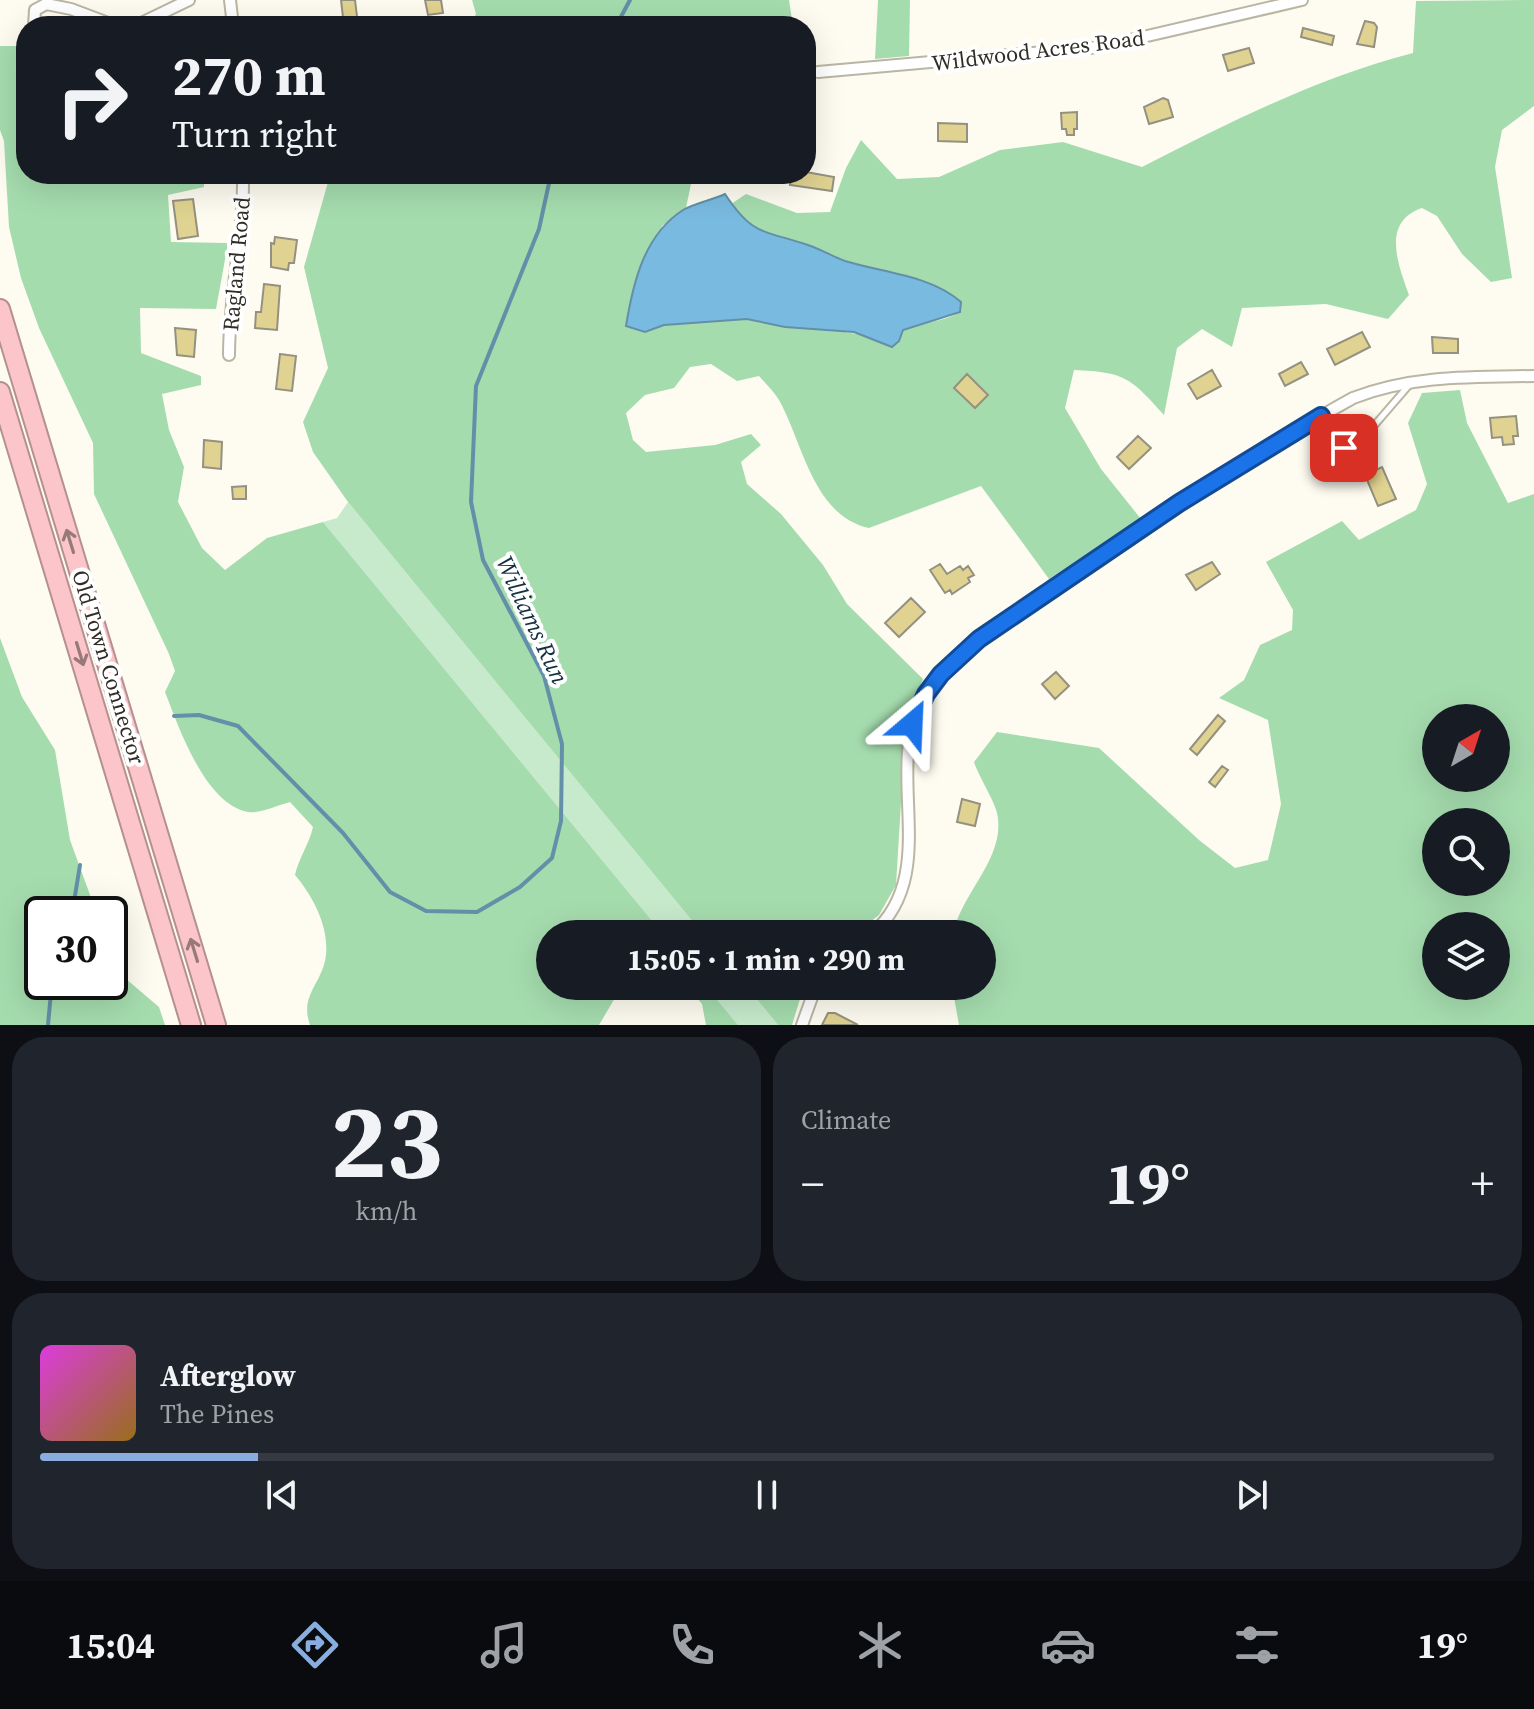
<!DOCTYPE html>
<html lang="en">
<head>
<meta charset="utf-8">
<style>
  body { margin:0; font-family:"Source Serif 4",serif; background:#20242c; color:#f1f3f6; height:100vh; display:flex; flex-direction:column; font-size:30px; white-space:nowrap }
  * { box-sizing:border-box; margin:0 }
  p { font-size:26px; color:#9ea1a6 }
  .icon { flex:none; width:44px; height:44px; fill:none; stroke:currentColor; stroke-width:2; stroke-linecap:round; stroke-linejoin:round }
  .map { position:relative; height:1025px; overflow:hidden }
  .sheet { display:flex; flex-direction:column; gap:12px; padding:12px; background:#0d0f14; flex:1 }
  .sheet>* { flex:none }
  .guide { position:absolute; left:16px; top:16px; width:800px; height:168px; border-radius:32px; box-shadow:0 8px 32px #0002; background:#171b24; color:#f1f3f6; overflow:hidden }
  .needle { width:52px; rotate:39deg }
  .buttons { position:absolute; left:1422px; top:704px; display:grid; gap:16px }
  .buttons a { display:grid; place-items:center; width:88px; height:88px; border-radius:50%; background:#171b24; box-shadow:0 8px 32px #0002; font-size:40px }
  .speed { position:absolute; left:24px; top:896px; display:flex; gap:16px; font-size:40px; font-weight:700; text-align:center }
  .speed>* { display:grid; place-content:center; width:104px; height:104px; border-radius:50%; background:#171b24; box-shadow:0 8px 32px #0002; line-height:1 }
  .speed .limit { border:4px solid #111; border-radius:12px; background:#fff; color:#111 }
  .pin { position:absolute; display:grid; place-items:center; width:68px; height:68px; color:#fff; margin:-34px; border-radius:16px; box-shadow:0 4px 12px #0006 }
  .me { position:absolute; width:88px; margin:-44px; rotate:26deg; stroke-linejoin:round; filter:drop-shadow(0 0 6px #0008) }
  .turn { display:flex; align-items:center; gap:28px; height:168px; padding:0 24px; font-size:36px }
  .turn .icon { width:104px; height:104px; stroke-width:2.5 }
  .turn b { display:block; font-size:56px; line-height:68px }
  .big { font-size:60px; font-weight:700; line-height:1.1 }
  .sheet .tile { flex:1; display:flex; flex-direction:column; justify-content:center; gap:12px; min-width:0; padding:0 28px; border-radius:32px; background:#20242c }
  .sheet .dial { align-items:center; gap:0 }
  .dial b { font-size:104px; line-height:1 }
  .song { display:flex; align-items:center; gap:24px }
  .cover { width:96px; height:96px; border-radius:12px; background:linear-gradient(135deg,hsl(300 70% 55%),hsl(40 70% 35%)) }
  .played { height:8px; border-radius:4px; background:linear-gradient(90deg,#88adde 15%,#363941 15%) }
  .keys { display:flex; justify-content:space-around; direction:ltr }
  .heat { display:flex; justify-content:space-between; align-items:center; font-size:44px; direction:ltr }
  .sheet .tiles { flex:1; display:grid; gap:12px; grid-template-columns:1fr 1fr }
  .tile:last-child { grid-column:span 2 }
  .trip { position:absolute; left:536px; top:920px; width:460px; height:80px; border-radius:40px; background:#171b24; box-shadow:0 8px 32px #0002; font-weight:700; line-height:80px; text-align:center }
  .dock { display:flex; height:128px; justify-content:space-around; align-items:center; background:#090b0e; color:#9ea1a6 }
  .dock .icon { width:56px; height:56px }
  .dock .current { color:#88adde }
  .dock b { font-size:36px; color:#f1f3f6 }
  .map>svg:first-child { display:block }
  .green { fill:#c7eacc }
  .forest { fill:#a5dcae; fill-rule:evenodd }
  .water { fill:#79bae0; stroke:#6390a8; stroke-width:2 }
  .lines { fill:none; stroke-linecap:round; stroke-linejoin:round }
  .stream { stroke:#6390a8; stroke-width:4 }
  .building { fill:#e0d290; stroke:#959180; stroke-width:2 }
  .lane-casing { stroke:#bab6a4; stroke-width:9 }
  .street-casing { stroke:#bab6a4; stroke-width:14 }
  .highway-casing { stroke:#b49090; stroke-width:22 }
  .lane { stroke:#fff; stroke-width:5 }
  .street { stroke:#fff; stroke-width:10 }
  .highway { stroke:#fcc5c9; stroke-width:18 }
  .oneway { stroke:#967978 }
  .route-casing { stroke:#114b97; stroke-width:20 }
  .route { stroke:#1a73e8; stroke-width:14 }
  .labels { text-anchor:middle; stroke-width:8; stroke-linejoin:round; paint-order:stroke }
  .street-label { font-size:22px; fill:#2f2d26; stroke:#fff }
  .water-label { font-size:24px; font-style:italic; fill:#133041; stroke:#fff }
</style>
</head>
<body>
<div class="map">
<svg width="1534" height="1025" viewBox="0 0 1534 1025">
  <rect width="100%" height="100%" fill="#fefcf0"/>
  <!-- green -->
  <path class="green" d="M 348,502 L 703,934 L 663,934 L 323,522 L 337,518 Z
    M 706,986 L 746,986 L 778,1025 L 738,1025 Z"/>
  <!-- forest -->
  <path class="forest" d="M 472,0 L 789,0 L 793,26 L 470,26 L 476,14 Z
    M 878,0 L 910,0 L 909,56 L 875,59 Z
    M 1534,0 L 1534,106 L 1502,130 L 1495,167 L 1512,278 L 1491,282 L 1462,254 L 1437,216 L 1422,208 C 1381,222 1398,264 1409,295 L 1388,319 L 1326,304 L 1242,308 L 1232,347 L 1202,329 L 1177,348 L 1164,415 C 1131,378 1125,372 1074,370 L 1065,408 L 1101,469 L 1141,519 L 1049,579 L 981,486 L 869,528 C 813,516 803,443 779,400 C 774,392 766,384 759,376 L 737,381 L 711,364 L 690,367 L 674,388 L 645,395 L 626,413 L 633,440 L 646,452 L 715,445 L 751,434 L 761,445 L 741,462 L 747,484 L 781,514 L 823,565 L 847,604 L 923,679 L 906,720 L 896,885 L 879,915 L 855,934 L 703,934 L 348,502 L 313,452 L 303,422 L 328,368 L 304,267 L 328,182 L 375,179 L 378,174 L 693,174 L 686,208 L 662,226 L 644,332 L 664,325 L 746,318 L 785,327 L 815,327 L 899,341 L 903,330 C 921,321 942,323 960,312 L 961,302 C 931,276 888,273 851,263 C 835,258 821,248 805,244 C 769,233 755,238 731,204 L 746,194 L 797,213 L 830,212 L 846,168 L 861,140 L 897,179 L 939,177 L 1000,150 L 1063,142 L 1142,167 C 1230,122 1317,78 1413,53 L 1416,1 Z
    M 0,46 L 26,46 L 26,174 L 204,174 L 204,187 L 168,195 L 171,242 L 228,243 L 216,309 L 140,308 L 141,353 L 201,376 L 201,385 L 162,394 L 169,430 L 184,467 L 178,502 L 202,548 L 225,570 L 267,538 L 323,522 L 663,934 L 550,934 L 550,986 L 622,986 L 599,1025 L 310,1025 C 299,995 323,983 326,955 C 329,927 313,896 295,875 C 299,857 309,845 313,827 L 290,802 C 278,805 260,814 248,812 C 205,804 179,728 165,692 L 175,671 L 169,654 L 94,494 L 93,443 L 39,328 L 21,278 L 9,227 L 4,141 L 0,130 Z
    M 1460,390 L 1467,423 L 1508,503 L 1534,494 L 1534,1025 L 959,1025 L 952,986 L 982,986 L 982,934 L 953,934 C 961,893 1007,857 997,813 C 995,802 979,777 974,762 L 997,732 L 1099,748 L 1199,840 L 1235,868 L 1268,860 L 1281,804 L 1268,720 L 1219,698 L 1244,680 L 1260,645 L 1292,630 L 1293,610 L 1266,562 L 1342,521 L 1359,540 L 1416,510 L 1427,484 L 1408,423 L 1422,393 ZM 1496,718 L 1496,778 L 1436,778 L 1436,718 ZM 1496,822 L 1496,882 L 1436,882 L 1436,822 ZM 1496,926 L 1496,986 L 1436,986 L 1436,926 Z
    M 0,638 L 22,697 L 55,750 L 70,840 L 97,914 L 42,914 L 42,982 L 110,982 L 110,961 L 112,967 L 159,1007 L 165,1025 L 0,1025 Z
    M 687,986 L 706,986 L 738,1025 L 706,1025 L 702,1004 Z
    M 746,986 L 804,986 L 792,1025 L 778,1025 Z"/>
  <!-- water -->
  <path class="water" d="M 725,194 C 752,235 762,230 805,244 C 819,248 831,256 845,261 C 884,273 930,275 961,302 L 960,312 L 903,330 L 899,341 L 892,347 L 854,332 L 785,327 L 747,319 L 664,325 L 645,332 L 626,326 C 633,283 644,235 683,210 C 695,203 712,200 725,194 Z"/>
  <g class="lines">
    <!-- stream -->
    <path class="stream" d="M 616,26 L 630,0
      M 174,716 L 199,715 L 238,726 L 343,833 L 390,892 L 426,911 L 477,912 L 520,887 L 552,858 L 561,821 L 562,744 L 544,676 L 483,560 L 471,502 L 476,386 L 539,229 L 551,174
      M 72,914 L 80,865
      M 48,1025 L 52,982"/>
  </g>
  <!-- building -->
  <path class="building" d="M 341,0 L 355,0 L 358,25 L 344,26 Z
    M 425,0 L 441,0 L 443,13 L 428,15 Z
    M 1365,21 L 1374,23 L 1377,27 L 1374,47 L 1357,44 Z
    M 1303,28 L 1334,36 L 1332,45 L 1301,37 Z
    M 1249,48 L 1254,63 L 1228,71 L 1223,55 Z
    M 1163,98 L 1168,100 L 1173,117 L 1149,124 L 1144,107 Z
    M 1077,112 L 1077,129 L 1074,129 L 1074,135 L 1067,135 L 1066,129 L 1062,129 L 1061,113 Z
    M 938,123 L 967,124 L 967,142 L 938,141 Z
    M 806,172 L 834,177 L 832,191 L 790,185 L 792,174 Z
    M 193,199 L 198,236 L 178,239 L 173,201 Z
    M 275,237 L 297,240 L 294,263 L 289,263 L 288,270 L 271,267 L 271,243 L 274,244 Z
    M 264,284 L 280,286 L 277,330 L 255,328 L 256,312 L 261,312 Z
    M 175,328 L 196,330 L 194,357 L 177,355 Z
    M 1362,332 L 1370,347 L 1335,365 L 1327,349 Z
    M 1432,337 L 1458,339 L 1458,353 L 1433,353 Z
    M 280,354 L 296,356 L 292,391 L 276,389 Z
    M 1301,362 L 1308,374 L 1285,386 L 1279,374 Z
    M 1212,370 L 1221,386 L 1197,399 L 1188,384 Z
    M 967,374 L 988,395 L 975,408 L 954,388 Z
    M 1516,416 L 1518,436 L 1513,436 L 1514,444 L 1503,445 L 1502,437 L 1492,438 L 1490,418 Z
    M 1138,436 L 1151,448 L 1129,469 L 1117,457 Z
    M 204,440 L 222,442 L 221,469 L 203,467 Z
    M 1382,467 L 1396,499 L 1378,506 L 1365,475 Z
    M 246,486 L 246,499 L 233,499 L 232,487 Z
    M 1212,562 L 1220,574 L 1196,590 L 1186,575 Z
    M 940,564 L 947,574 L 960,566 L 963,570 L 968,566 L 974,575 L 968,578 L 970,582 L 952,594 L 950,590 L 945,593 L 930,570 Z
    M 911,598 L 925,612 L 899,637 L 885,623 Z
    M 1056,672 L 1069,686 L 1055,699 L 1042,684 Z
    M 1218,715 L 1225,721 L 1197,755 L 1190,749 Z
    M 1222,766 L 1228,770 L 1215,787 L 1209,782 Z
    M 962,799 L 980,804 L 975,826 L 957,822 Z
    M 828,1013 L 835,1013 L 858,1025 L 822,1025 Z"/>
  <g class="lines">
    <!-- lane casing -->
    <g class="lane-casing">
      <path id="lane" d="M 1321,417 L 1323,429 L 1334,444 L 1354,449 L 1410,384"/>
    </g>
    <!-- street casing -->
    <g class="street-casing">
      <path id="street" d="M 230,0 L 233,26
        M 34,26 L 35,10 L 46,4 L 71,9 L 116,26
        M 135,26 L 189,0
        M 818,72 L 1100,47 L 1302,0
        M 229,355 C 229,294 244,235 243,174
        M 872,934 C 941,874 885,776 920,704 C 950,643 1024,611 1078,575 C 1169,514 1257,451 1353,398 C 1412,375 1472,377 1534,376
        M 802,1025 L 816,986"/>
    </g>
    <!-- highway casing -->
    <g class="highway-casing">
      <path id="highway" d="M 0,309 L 216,1025
        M 0,392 L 191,1025"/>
    </g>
    <!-- lane -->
    <use href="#lane" class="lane"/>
    <!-- street -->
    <use href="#street" class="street"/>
    <!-- highway -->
    <use href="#highway" class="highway"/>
  </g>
  <!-- one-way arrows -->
  <defs><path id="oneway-shaft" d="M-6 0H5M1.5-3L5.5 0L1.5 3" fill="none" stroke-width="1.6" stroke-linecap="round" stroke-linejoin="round" transform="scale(2)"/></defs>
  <g class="oneway">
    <use href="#oneway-shaft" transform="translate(70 541) rotate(-107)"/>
    <use href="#oneway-shaft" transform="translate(80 654) rotate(73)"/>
    <use href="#oneway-shaft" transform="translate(194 950) rotate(-107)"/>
  </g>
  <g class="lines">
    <!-- route casing -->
    <g class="route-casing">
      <path id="route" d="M 912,724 L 926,694 L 941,674 L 979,639 L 1179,503 L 1321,416 L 1328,437 L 1344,448"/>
    </g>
    <!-- route -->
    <use href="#route" class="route"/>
  </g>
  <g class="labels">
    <!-- street labels -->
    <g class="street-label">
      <text transform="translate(1038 50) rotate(-7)" y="8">Wildwood Acres Road</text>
      <text transform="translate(236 264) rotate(-85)" y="8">Ragland Road</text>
      <text transform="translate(109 667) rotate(73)" y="8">Old Town Connector</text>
    </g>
    <!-- water labels -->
    <g class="water-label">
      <text transform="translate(532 620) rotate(65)" y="8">Williams Run</text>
    </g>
  </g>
</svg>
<div class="buttons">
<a><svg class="needle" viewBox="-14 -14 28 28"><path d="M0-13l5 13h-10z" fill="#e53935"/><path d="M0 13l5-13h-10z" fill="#9ea1a6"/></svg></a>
<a><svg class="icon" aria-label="search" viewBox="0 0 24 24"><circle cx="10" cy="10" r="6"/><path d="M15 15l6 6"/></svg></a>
<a><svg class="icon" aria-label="layers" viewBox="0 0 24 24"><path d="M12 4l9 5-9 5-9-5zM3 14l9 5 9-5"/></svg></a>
</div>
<div class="speed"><div class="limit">30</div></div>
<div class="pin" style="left:1344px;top:448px;background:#d93025"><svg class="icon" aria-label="arrive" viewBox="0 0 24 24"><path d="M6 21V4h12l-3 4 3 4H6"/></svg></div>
<svg class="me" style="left:912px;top:724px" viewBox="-20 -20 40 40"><path d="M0-17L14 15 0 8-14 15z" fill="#1a73e8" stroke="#fff" stroke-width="4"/></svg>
<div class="trip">15:05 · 1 min · 290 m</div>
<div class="guide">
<div class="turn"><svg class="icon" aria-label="right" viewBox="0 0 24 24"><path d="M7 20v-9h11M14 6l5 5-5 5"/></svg><div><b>270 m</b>Turn right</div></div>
</div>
</div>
<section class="sheet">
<div class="tiles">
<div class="tile dial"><b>23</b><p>km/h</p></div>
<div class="tile"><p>Climate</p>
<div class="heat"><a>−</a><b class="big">19°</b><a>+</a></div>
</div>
<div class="tile">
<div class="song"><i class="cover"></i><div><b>Afterglow</b><p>The Pines</p></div></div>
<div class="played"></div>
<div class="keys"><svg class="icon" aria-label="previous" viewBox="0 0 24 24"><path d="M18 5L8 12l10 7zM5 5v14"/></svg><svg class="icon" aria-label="pause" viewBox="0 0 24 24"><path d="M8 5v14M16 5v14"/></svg><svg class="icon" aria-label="next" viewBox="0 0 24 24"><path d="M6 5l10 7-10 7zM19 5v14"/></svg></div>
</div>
</div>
</section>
<nav class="dock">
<b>15:04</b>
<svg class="icon current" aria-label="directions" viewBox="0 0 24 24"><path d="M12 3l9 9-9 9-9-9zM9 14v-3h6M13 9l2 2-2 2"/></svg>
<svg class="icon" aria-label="music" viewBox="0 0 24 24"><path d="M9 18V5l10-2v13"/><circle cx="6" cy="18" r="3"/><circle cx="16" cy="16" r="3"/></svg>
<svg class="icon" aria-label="phone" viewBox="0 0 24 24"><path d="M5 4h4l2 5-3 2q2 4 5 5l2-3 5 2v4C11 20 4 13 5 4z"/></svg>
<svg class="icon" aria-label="climate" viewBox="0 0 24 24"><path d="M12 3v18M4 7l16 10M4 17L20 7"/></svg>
<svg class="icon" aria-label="car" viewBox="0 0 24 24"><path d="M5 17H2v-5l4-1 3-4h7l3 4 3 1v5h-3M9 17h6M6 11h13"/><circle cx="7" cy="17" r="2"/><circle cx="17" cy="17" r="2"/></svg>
<svg class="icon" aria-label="filters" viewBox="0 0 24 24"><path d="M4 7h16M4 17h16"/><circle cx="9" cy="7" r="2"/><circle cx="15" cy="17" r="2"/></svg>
<b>19°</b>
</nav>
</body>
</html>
